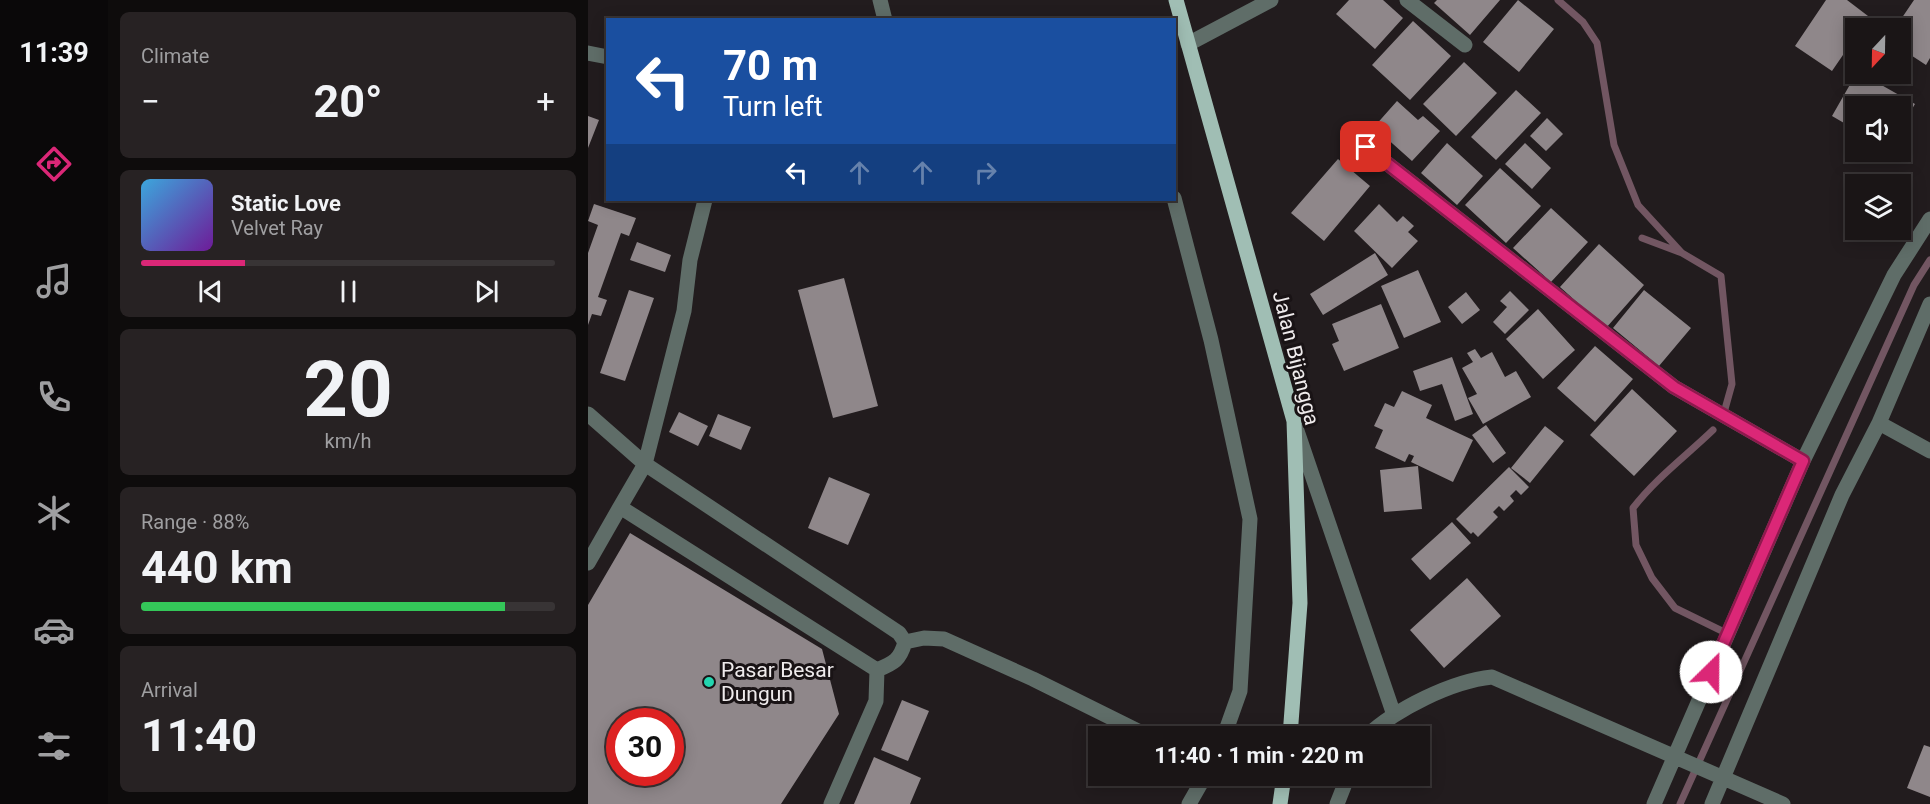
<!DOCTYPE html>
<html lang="en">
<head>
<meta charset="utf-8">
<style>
  body { margin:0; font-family:Roboto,sans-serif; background:#272223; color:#f1f3f6; height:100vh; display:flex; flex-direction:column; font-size:22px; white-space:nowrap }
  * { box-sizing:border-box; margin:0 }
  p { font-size:20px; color:#9f9fa1 }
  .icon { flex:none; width:33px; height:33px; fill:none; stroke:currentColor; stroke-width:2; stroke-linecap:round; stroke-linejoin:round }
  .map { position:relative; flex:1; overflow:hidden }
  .drawer { display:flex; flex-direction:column; gap:12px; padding:12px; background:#0e0c0c; width:480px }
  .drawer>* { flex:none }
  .guide { position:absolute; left:18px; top:18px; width:570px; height:183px; border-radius:0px; box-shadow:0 3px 15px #0003,0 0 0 2px #383435; background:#1a4fa0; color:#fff; overflow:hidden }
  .needle { width:39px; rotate:202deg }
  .buttons { position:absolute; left:1257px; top:18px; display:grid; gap:12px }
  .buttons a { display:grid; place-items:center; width:66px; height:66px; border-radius:0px; background:#1a1516; box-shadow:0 3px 15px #0003,0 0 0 2px #383435; font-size:30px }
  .speed { position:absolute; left:18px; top:708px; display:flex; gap:12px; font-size:30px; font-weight:700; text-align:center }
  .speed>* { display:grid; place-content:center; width:78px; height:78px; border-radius:50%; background:#1a1516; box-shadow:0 3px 15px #0003,0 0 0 2px #383435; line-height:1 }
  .speed .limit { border:9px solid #d22; background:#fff; color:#111 }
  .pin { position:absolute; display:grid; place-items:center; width:51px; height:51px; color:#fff; margin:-26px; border-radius:12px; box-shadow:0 3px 9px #0006 }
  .me { position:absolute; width:66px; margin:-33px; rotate:23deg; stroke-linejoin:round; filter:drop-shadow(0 0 4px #0008) }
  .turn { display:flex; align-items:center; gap:21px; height:126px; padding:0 18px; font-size:27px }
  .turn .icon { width:78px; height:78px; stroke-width:2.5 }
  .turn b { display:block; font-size:42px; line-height:51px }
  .lanes { display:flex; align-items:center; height:57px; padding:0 18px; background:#0003; justify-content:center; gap:30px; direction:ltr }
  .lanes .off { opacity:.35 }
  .big { font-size:45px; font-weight:700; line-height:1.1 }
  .drawer .card { flex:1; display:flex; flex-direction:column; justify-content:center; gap:9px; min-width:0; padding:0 21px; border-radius:9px; background:#272223 }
  .drawer .dial { align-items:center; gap:0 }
  .dial b { font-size:78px; line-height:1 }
  .song { display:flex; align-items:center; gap:18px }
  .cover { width:72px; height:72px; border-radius:9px; background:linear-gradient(135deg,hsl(200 70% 55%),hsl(280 70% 35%)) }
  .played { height:6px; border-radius:3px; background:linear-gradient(90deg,#db2777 25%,#383435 25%) }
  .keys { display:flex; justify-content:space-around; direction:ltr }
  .heat { display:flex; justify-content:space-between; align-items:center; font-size:33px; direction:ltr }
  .charge { height:9px; border-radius:4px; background:linear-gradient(90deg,#34c759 88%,#383435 0) }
  .trip { position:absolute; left:500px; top:726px; width:342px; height:60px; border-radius:0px; background:#1a1516; box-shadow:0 3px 15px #0003,0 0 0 2px #383435; font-weight:700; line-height:60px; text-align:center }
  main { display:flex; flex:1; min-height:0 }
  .dock { display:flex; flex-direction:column; width:108px; justify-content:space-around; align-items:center; background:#0a0809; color:#9f9fa1 }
  .dock .icon { width:42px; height:42px }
  .dock .active { color:#db2777 }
  .dock b { font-size:27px; color:#f1f3f6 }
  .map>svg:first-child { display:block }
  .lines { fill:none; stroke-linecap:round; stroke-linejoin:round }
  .stream { stroke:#725662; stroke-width:7 }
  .building { fill:#8f878a; fill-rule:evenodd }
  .minor { stroke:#5f6d68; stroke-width:15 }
  .major { stroke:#a0beb4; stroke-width:15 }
  .route-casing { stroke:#8e194d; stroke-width:15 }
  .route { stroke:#db2777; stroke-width:10 }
  .poi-dot { fill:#23d5af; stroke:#191315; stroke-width:2 }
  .labels { text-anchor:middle; stroke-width:6; stroke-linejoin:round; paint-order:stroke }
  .street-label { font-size:21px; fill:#efebec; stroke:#191315 }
  .poi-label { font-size:21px; fill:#efebec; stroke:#191315; text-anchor:start }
</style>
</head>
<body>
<main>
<nav class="dock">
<b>11:39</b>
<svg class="icon active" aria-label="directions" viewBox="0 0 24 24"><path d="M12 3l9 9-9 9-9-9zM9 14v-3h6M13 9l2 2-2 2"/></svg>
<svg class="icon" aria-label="music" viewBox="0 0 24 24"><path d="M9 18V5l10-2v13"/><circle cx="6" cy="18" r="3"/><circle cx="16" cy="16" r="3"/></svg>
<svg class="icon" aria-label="phone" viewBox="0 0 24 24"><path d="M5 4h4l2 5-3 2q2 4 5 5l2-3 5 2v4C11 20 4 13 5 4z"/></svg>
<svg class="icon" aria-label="climate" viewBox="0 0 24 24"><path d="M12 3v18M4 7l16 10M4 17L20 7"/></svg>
<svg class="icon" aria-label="car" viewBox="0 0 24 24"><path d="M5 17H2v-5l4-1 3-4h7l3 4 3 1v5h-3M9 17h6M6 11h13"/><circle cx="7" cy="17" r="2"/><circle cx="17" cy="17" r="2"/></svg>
<svg class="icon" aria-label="filters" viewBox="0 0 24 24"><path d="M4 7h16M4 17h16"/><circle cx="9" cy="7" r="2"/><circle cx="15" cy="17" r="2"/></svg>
</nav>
<section class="drawer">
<div class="card"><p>Climate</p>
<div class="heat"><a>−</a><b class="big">20°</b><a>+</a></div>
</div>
<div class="card">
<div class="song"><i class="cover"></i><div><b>Static Love</b><p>Velvet Ray</p></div></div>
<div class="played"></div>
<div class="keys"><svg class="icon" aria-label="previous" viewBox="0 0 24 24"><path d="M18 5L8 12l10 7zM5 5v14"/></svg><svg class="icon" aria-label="pause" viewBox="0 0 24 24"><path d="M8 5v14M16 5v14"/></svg><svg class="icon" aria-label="next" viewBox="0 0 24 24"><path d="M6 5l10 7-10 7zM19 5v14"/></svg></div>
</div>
<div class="card dial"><b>20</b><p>km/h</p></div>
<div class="card"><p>Range · 88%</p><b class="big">440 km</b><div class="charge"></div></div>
<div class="card"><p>Arrival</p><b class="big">11:40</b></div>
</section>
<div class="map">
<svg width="1342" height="804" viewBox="0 0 1342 804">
  <rect width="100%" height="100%" fill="#221c1e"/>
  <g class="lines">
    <!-- stream -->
    <path class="stream" d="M 970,0 L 995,22 L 1009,43 L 1026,145 L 1050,205 L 1094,253
      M 1054,238 L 1094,253 L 1133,276 L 1144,384 L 1137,409
      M 1125,430 C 1098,456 1068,478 1045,508 L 1048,545 L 1064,578 L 1087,608 L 1132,630
      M 1092,804 L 1326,285 L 1342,260"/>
  </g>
  <!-- building -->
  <path class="building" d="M 761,0 L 795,0 L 815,18 L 787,49 L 748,14 Z
    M 849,0 L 912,0 L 882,35 L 846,3 Z
    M 930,0 L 966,29 L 931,72 L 895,42 Z
    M 1238,0 L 1259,0 L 1280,16 L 1272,28 L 1268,28 L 1268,36 L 1244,71 L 1207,46 Z
    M 1326,0 L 1342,0 L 1342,58 L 1338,65 L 1312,48 L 1312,28 L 1307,28 Z
    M 825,21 L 863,56 L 822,100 L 784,65 Z
    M 876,62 L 909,93 L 868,136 L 835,104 Z
    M 1268,74 L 1274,74 L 1327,104 L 1312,129 L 1312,106 L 1268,106 L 1268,130 L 1244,116 Z
    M 928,90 L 953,113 L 908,160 L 883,137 Z
    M 809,101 L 830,120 L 835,116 L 852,131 L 824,161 L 786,127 Z
    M 0,116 L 11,120 L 0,148 Z
    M 959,118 L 975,134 L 958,151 L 942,136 Z
    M 859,143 L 895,176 L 869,205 L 833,173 Z
    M 937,143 L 963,168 L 944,189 L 917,164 Z
    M 750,159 L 782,186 L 736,241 L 703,213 Z
    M 912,168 L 953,206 L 918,243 L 877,205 Z
    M 6,204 L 48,218 L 41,236 L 33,233 L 10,297 L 19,300 L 13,316 L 4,314 L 0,325 L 0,253 L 10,225 L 0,221 Z
    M 791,204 L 809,222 L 815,216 L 826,226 L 820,232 L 830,241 L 804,268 L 766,231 Z
    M 963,208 L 1000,242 L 963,282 L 925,248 Z
    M 49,242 L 83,255 L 77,272 L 42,260 Z
    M 1011,244 L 1056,285 L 1018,328 L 972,287 Z
    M 787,253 L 800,275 L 735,315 L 722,294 Z
    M 830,270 L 853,322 L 816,338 L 793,286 Z
    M 256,278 L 290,406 L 245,418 L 210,290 Z
    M 41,290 L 66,298 L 37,381 L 12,373 Z
    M 1056,290 L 1103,328 L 1071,366 L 1025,328 Z
    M 922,291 L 941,310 L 917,334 L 905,322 L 919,307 L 912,301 Z
    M 878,292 L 892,310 L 874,324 L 860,307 Z
    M 793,304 L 811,348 L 756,371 L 744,344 L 751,341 L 744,324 Z
    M 950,309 L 987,350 L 955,379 L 918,339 Z
    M 1007,346 L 1045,379 L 1007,422 L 969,388 Z
    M 887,349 L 893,358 L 904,352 L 917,377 L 928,371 L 943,397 L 895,424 L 880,398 L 889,394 L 874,368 L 885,362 L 879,353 Z
    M 864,357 L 885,414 L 867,421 L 854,384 L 832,391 L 825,371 Z
    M 1044,389 L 1089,431 L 1046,476 L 1002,435 Z
    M 814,391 L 844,405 L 838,418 L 885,440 L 865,482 L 823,462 L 826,456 L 821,454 L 817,462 L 787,448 L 795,430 L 786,426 L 797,403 L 806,407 Z
    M 91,412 L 120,426 L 110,446 L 81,432 Z
    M 130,414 L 163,427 L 153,450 L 121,436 Z
    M 898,425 L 918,453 L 905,463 L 884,435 Z
    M 957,426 L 976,441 L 942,483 L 923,468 Z
    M 830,466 L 834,509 L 796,512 L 792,470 Z
    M 921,467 L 941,487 L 933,495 L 928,490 L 922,496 L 926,501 L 916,511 L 911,506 L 905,512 L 910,517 L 890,537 L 885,532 L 883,534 L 868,519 Z
    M 241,477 L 282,494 L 260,545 L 220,528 Z
    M 864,522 L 883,543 L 842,580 L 823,559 Z
    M 42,533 L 234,649 L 251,714 L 193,804 L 0,804 L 0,605 ZM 32,722 L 82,722 L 82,772 L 32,772 Z
    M 879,578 L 913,616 L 856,668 L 822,630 Z
    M 314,700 L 341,711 L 320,761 L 293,750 Z
    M 1336,745 L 1342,747 L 1342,797 L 1319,788 Z
    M 286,757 L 333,778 L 322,804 L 266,804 Z"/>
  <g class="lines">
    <!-- minor -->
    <path class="minor" d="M 292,0 L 297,20
      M 819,0 L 877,45
      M 600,44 L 683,0
      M 0,53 L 20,57
      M 778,147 L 1086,387 L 1215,461
      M 586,198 L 623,340 L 662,519 L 652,691 L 636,736
      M 0,414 L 57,464 L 311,633 L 317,642 C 312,660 306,663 289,670
      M 1291,423 L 1342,451
      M 708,428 L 806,715
      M 32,507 L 57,464 L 96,311 L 102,260 L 117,200
      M 0,563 L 32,507 L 289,670 L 288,701 L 243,804
      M 317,642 L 336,638 L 356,639 L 445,679 L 560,736
      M 779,736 C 808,709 864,681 904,677 L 1195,804
      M 601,804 L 617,776
      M 749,804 L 760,776
      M 1066,804 L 1215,461 L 1306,275 L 1342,219
      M 1124,804 L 1254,495 L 1291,423 L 1342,304"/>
    <!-- major -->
    <path class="major" d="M 588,0 L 706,421 L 712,603 L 702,736
      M 692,804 L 696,776"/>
  </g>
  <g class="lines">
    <!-- route casing -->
    <g class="route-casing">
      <path id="route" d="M 778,147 L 1086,387 L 1215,461 L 1123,672"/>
    </g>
    <!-- route -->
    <use href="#route" class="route"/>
  </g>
  <!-- markers -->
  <circle class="poi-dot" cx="121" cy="682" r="6"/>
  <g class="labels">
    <!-- street labels -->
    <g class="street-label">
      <text transform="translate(708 358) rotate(76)" y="7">Jalan Bijangga</text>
    </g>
    <!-- poi labels -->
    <g class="poi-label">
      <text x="133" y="677">Pasar Besar<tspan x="133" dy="24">Dungun</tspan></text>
    </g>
  </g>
</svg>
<div class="buttons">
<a><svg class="needle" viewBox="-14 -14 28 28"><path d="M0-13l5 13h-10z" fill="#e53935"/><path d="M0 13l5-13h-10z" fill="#9f9fa1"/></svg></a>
<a><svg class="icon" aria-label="sound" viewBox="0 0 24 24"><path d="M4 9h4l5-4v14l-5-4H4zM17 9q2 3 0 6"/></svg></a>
<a><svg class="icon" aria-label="layers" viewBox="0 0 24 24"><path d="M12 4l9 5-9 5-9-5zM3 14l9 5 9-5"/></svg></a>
</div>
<div class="speed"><div class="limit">30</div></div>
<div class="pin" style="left:778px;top:147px;background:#d93025"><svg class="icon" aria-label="arrive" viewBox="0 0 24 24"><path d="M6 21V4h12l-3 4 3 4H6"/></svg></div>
<svg class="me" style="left:1123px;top:672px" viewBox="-20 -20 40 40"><circle r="19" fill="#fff"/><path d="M0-13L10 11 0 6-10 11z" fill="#db2777"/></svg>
<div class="trip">11:40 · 1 min · 220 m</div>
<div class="guide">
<div class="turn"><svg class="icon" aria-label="left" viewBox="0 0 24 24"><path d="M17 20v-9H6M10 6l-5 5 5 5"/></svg><div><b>70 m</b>Turn left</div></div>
<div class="lanes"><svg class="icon" aria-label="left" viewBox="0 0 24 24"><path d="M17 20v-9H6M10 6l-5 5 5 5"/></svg><svg class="icon off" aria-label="ahead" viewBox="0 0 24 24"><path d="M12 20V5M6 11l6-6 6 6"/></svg><svg class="icon off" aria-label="ahead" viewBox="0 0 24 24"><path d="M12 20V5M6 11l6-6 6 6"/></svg><svg class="icon off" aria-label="right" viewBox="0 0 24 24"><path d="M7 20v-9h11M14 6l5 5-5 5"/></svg></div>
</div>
</div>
</main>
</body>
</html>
